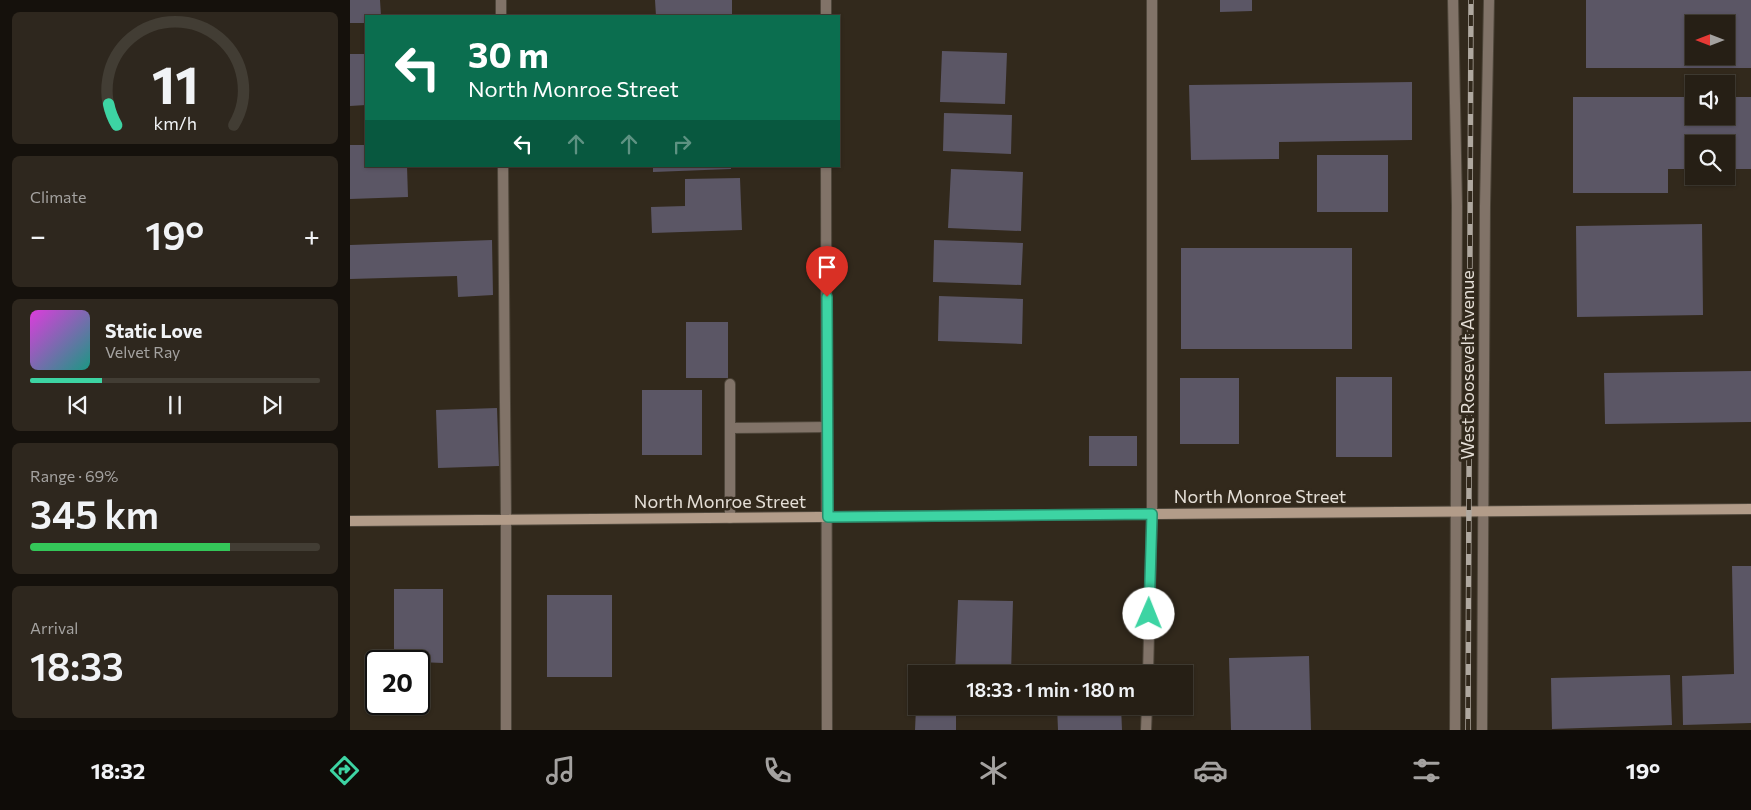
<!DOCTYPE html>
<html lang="en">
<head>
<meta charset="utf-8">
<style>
  body { margin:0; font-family:Commissioner,sans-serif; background:#2e271e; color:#f1f3f6; height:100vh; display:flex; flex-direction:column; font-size:19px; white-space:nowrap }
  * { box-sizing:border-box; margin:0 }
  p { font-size:16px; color:#a4a2a0 }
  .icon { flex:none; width:28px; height:28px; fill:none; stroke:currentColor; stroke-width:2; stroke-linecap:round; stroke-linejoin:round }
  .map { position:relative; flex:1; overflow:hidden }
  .sheet { display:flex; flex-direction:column; gap:12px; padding:12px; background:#15110c; width:350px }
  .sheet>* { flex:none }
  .banner { position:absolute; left:15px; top:15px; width:475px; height:152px; border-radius:0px; box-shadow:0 1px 4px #0004,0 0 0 1px #423d34; background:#0b6e4f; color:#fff; overflow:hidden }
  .needle { width:32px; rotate:270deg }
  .fabs { position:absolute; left:1335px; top:15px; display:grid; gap:10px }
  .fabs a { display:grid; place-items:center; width:50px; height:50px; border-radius:0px; background:#261f15; box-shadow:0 1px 4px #0004,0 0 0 1px #423d34; font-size:25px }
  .speed { position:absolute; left:15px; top:650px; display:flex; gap:10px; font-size:25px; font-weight:700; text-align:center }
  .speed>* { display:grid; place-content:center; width:65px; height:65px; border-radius:50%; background:#261f15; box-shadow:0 1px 4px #0004,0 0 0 1px #423d34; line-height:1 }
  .speed .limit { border:2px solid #111; border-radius:8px; background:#fff; color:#111 }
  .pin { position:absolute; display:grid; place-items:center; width:42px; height:42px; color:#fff; margin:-51px -21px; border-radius:50% 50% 50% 0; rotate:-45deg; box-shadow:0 0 5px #0007 }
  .pin .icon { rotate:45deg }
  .me { position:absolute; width:55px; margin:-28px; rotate:1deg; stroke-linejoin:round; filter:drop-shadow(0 0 4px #0008) }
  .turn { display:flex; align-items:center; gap:18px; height:105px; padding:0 20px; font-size:22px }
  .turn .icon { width:65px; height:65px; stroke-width:2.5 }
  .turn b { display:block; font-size:35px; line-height:42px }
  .lanes { display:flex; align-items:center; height:48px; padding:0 20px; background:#0003; justify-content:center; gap:25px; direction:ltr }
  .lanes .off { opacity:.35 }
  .big { font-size:38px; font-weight:600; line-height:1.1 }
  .sheet .widget { flex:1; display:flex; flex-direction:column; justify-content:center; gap:8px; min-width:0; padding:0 18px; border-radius:8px; background:#2e271e }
  .sheet .dial { align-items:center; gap:0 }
  .dial svg { height:130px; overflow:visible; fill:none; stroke:#423d34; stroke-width:7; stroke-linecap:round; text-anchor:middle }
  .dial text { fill:#f1f3f6; stroke:none }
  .song { display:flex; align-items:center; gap:15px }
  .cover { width:60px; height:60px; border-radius:8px; background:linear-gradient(135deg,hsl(300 70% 55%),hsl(170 70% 35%)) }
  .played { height:5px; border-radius:2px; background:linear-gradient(90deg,#3dd4a3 25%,#423d34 25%) }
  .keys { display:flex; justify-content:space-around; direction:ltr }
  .heat { display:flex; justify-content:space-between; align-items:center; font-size:28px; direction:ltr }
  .charge { height:8px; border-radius:4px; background:linear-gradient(90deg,#34c759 69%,#423d34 0) }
  .trip { position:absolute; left:558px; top:665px; width:285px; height:50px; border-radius:0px; background:#261f15; box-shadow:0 1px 4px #0004,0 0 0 1px #423d34; font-weight:600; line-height:50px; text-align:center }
  .tabs { display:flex; height:80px; justify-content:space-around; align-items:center; background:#0f0c08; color:#a4a2a0 }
  .tabs .icon { width:35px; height:35px }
  .tabs .active { color:#3dd4a3 }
  .tabs b { font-size:22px; color:#f1f3f6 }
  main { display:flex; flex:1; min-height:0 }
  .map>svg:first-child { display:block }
  .building { fill:#5b5665; fill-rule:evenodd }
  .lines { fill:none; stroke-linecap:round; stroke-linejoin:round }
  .service-casing { stroke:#4e463a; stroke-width:12 }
  .minor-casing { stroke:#4e463a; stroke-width:12 }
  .secondary-casing { stroke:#4e463a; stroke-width:12 }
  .service { stroke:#817368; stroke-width:10 }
  .minor { stroke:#817368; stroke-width:10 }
  .secondary { stroke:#b29c89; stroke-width:10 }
  .rail-casing { stroke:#afa89f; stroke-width:5.5 }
  .rail { stroke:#32291c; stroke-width:4; stroke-dasharray:11; stroke-linecap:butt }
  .route-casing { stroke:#288a6a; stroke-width:12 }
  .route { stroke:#3dd4a3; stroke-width:9 }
  .labels { text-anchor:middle; stroke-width:5; stroke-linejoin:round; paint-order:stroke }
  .street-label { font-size:18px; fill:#e4ded6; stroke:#32291c }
</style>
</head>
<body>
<main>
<section class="sheet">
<div class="widget dial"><svg viewBox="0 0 100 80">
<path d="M14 69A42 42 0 1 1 86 69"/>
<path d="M14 69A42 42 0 0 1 9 56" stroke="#3dd4a3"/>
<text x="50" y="56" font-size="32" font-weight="700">11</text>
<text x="50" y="72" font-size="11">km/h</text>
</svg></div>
<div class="widget"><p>Climate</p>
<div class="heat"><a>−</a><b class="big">19°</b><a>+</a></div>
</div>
<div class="widget">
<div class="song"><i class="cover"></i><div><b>Static Love</b><p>Velvet Ray</p></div></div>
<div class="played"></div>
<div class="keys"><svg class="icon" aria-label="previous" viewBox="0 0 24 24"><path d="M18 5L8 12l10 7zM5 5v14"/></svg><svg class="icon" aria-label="pause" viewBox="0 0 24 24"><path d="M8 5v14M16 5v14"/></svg><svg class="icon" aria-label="next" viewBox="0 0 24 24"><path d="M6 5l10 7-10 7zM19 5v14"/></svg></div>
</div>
<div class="widget"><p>Range · 69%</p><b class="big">345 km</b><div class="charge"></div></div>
<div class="widget"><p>Arrival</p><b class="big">18:33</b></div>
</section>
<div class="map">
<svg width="1401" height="730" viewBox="0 0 1401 730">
  <rect width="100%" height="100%" fill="#32291c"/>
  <!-- building -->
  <path class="building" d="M 0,0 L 30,0 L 31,16 L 16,16 L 16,23 L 0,23 Z
    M 305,0 L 382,0 L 382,16 L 306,16 Z
    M 870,0 L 902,0 L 902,11 L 870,12 Z
    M 1236,0 L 1401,0 L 1401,68 L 1236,68 ZM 1344,24 L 1376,24 L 1376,56 L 1344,56 Z
    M 592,51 L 657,53 L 655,104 L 590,102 Z
    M 0,54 L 16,54 L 16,105 L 0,106 Z
    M 1062,82 L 1062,140 L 929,142 L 929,159 L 841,160 L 839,85 Z
    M 1223,97 L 1344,97 L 1344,116 L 1376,116 L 1376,97 L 1401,97 L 1401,169 L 1376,169 L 1376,144 L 1344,144 L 1344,169 L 1318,169 L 1318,193 L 1223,193 Z
    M 594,113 L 662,115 L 661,154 L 593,151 Z
    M 0,145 L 16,145 L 16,166 L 57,166 L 58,197 L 0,199 Z
    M 967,155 L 1038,155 L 1038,212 L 967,212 Z
    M 303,166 L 381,166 L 381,169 L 303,172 Z
    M 601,169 L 673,172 L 671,231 L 598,228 Z
    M 390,178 L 392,230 L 302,233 L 301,207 L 335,206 L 335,179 Z
    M 1352,224 L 1353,315 L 1227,317 L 1226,226 Z
    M 142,240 L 143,295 L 108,297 L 107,276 L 0,279 L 0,245 Z
    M 584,240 L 673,243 L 671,285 L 583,282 Z
    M 831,248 L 1002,248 L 1002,349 L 831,349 Z
    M 589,296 L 673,299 L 672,344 L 588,341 Z
    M 336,322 L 378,322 L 378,378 L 336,378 Z
    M 1401,371 L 1401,422 L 1255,424 L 1254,373 Z
    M 986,377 L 1042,377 L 1042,457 L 986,457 Z
    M 830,378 L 889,378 L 889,444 L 830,444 Z
    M 292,390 L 352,390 L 352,455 L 292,455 Z
    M 147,408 L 149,466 L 88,468 L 86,410 Z
    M 739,436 L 787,436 L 787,466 L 739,466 Z
    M 1382,566 L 1401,566 L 1401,723 L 1333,725 L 1332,676 L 1384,674 Z
    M 44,589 L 93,589 L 93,663 L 44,661 Z
    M 197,595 L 262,595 L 262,677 L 197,677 Z
    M 608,600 L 663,601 L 661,674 L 605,674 Z
    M 959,656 L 961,730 L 881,730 L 879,658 Z
    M 1320,675 L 1322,725 L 1202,729 L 1201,678 Z
    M 707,706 L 771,706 L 772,730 L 708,730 Z
    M 566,708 L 606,709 L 606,730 L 565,730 Z"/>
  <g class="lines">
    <!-- service casing -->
    <g class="service-casing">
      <path id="service" d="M 151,0 L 151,16
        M 153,166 L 156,520 L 156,730
        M 380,384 L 380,518
        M 380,428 L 477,427
        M 798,674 L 802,514 L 802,0
        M 796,730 L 797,706"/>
    </g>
    <!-- minor casing -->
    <g class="minor-casing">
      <path id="minor" d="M 476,0 L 476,16
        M 1103,0 L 1107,206 L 1105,730
        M 476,166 L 477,730
        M 1132,730 L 1135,206 L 1139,0"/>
    </g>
    <!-- secondary casing -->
    <g class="secondary-casing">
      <path id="secondary" d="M 0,521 L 1401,509"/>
    </g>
    <!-- service -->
    <use href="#service" class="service"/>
    <!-- minor -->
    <use href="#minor" class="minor"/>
    <!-- secondary -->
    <use href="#secondary" class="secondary"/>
    <!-- rail casing -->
    <g class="rail-casing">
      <path id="rail" d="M 1118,730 L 1121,0"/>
    </g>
    <!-- rail -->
    <use href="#rail" class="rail"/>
  </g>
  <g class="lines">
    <!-- route casing -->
    <g class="route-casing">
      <path id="route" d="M 477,297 L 478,517 L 802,514 L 799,614"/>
    </g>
    <!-- route -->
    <use href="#route" class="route"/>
  </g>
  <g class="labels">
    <!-- street labels -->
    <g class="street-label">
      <text transform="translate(1118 365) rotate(-90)" y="6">West Roosevelt Avenue</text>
      <text x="910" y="503">North Monroe Street</text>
      <text x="370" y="508">North Monroe Street</text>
    </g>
  </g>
</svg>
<div class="fabs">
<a><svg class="needle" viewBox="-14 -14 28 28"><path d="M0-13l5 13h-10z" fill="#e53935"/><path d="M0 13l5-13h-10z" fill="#a4a2a0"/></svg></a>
<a><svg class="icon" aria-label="sound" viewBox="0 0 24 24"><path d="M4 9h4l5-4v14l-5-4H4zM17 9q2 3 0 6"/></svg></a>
<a><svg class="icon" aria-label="search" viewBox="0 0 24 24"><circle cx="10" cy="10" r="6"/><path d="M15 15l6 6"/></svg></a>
</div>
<div class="speed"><div class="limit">20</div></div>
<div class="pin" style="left:477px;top:297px;background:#d93025"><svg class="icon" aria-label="arrive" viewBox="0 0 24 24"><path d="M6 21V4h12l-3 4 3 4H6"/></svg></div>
<svg class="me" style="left:799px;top:614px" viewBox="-20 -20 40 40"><circle r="19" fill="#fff"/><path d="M0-13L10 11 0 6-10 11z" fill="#3dd4a3"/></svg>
<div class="trip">18:33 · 1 min · 180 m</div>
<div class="banner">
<div class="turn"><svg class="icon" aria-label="left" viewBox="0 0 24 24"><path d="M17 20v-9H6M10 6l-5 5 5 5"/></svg><div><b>30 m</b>North Monroe Street</div></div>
<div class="lanes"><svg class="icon" aria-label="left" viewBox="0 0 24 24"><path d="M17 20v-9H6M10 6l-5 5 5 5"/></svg><svg class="icon off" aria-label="ahead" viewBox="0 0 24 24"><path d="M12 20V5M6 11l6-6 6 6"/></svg><svg class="icon off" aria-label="ahead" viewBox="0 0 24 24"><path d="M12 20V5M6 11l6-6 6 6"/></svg><svg class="icon off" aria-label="right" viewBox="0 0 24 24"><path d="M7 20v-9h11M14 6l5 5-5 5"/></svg></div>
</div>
</div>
</main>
<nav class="tabs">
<b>18:32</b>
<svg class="icon active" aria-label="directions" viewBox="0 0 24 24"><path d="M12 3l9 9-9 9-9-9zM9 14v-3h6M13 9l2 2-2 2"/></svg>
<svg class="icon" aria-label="music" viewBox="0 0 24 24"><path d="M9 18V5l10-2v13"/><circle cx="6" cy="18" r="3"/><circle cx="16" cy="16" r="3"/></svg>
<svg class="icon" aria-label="phone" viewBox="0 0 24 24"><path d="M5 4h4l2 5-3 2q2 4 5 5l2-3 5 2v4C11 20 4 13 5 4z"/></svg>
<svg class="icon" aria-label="climate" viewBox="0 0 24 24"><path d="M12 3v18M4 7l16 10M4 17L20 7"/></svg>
<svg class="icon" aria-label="car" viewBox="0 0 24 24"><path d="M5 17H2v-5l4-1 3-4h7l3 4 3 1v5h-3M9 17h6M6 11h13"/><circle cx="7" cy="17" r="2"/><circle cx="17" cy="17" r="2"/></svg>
<svg class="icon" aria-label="filters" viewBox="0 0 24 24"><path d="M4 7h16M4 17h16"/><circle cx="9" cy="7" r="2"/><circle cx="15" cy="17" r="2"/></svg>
<b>19°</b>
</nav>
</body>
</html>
